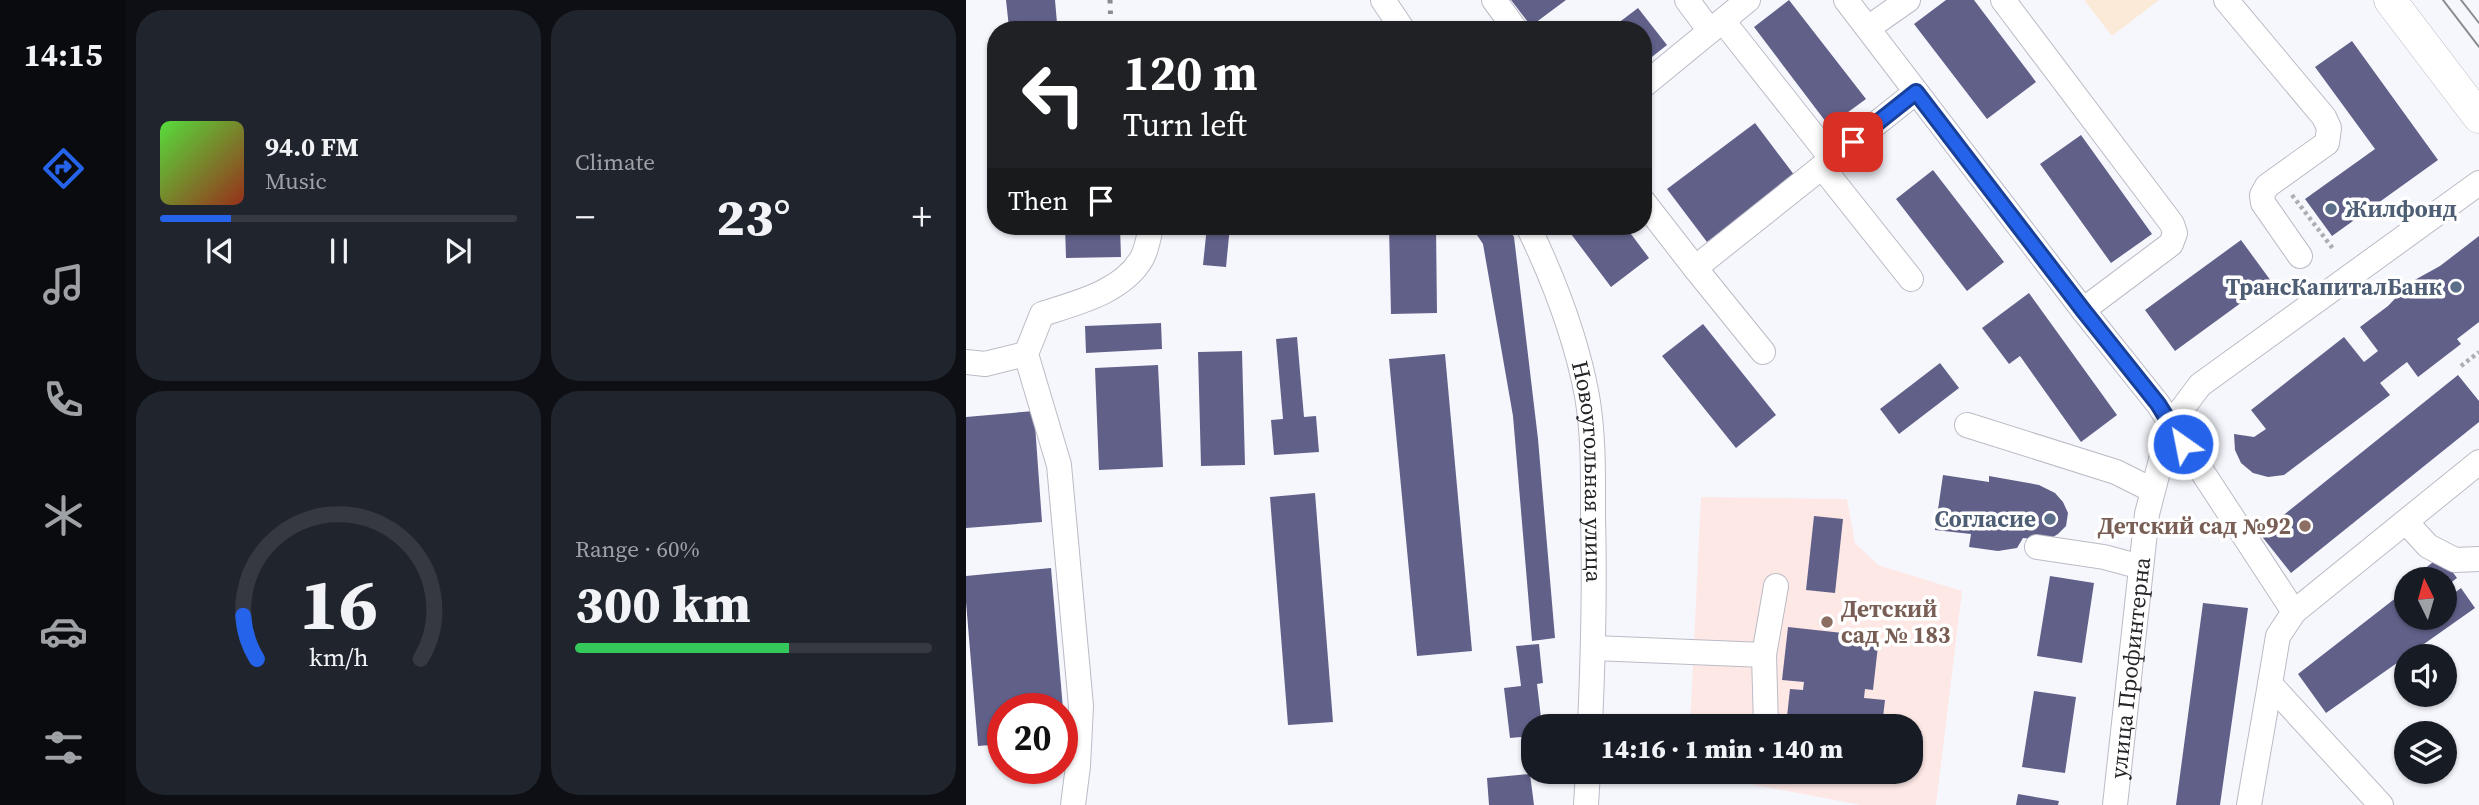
<!DOCTYPE html>
<html lang="en">
<head>
<meta charset="utf-8">
<style>
  body { margin:0; font-family:"Source Serif 4",serif; background:#20242c; color:#f1f3f6; height:100vh; display:flex; flex-direction:column; font-size:26px; white-space:nowrap }
  * { box-sizing:border-box; margin:0 }
  p { font-size:23px; color:#9ea1a6 }
  .icon { flex:none; width:38px; height:38px; fill:none; stroke:currentColor; stroke-width:2; stroke-linecap:round; stroke-linejoin:round }
  .map { position:relative; flex:1; overflow:hidden }
  .side { display:flex; flex-direction:column; gap:10px; padding:10px; background:#0d0f14; width:840px }
  .side>* { flex:none }
  .banner { position:absolute; left:21px; top:21px; width:665px; height:214px; border-radius:28px; box-shadow:0 2px 5px #0004; background:#202124; color:#fff; overflow:hidden }
  .needle { width:46px; rotate:355deg }
  .tools { position:absolute; left:1428px; top:567px; display:grid; gap:14px }
  .tools a { display:grid; place-items:center; width:63px; height:63px; border-radius:50%; background:#171b24; box-shadow:0 2px 5px #0004; font-size:35px }
  .speed { position:absolute; left:21px; top:693px; display:flex; gap:14px; font-size:35px; font-weight:700; text-align:center }
  .speed>* { display:grid; place-content:center; width:91px; height:91px; border-radius:50%; background:#171b24; box-shadow:0 2px 5px #0004; line-height:1 }
  .speed .limit { border:10px solid #d22; background:#fff; color:#111 }
  .pin { position:absolute; display:grid; place-items:center; width:60px; height:60px; color:#fff; margin:-30px; border-radius:14px; box-shadow:0 4px 10px #0006 }
  .me { position:absolute; width:77px; margin:-38px; rotate:327deg; stroke-linejoin:round; filter:drop-shadow(0 0 5px #0008) }
  .turn { display:flex; align-items:center; gap:24px; height:147px; padding:0 21px; font-size:32px }
  .turn .icon { width:91px; height:91px; stroke-width:2.5 }
  .turn b { display:block; font-size:49px; line-height:60px }
  .then { display:flex; align-items:center; height:66px; padding:0 21px; background:#0003; gap:14px; font-size:26px }
  .big { font-size:52px; font-weight:800; line-height:1.1 }
  .side .card { flex:1; display:flex; flex-direction:column; justify-content:center; gap:10px; min-width:0; padding:0 24px; border-radius:28px; background:#20242c }
  .side .dial { align-items:center; gap:0 }
  .dial svg { height:182px; overflow:visible; fill:none; stroke:#363941; stroke-width:7; stroke-linecap:round; text-anchor:middle }
  .dial text { fill:#f1f3f6; stroke:none }
  .song { display:flex; align-items:center; gap:21px }
  .cover { width:84px; height:84px; border-radius:10px; background:linear-gradient(135deg,hsl(110 70% 55%),hsl(10 70% 35%)) }
  .played { height:7px; border-radius:4px; background:linear-gradient(90deg,#2563eb 20%,#363941 20%) }
  .keys { display:flex; justify-content:space-around; direction:ltr }
  .heat { display:flex; justify-content:space-between; align-items:center; font-size:38px; direction:ltr }
  .charge { height:10px; border-radius:5px; background:linear-gradient(90deg,#34c759 60%,#363941 0) }
  .side .tiles { flex:1; display:grid; gap:10px; grid-template-columns:repeat(2,1fr) }
  .trip { position:absolute; left:555px; top:714px; width:402px; height:70px; border-radius:28px; background:#171b24; box-shadow:0 2px 5px #0004; font-weight:800; line-height:70px; text-align:center }
  main { display:flex; flex:1; min-height:0 }
  .tab-bar { display:flex; flex-direction:column; width:126px; justify-content:space-around; align-items:center; background:#090b0e; color:#9ea1a6 }
  .tab-bar .icon { width:49px; height:49px }
  .tab-bar .active { color:#2563eb }
  .tab-bar b { font-size:32px; color:#f1f3f6 }
  .map>svg:first-child { display:block }
  .industrial { fill:#fcead9 }
  .education { fill:#fde8e5 }
  .building { fill:#616089 }
  .lines { fill:none; stroke-linecap:round; stroke-linejoin:round }
  .minor-casing { stroke:#bbbbc6; stroke-width:26 }
  .major-casing { stroke:#bbbbc6; stroke-width:33 }
  .path { stroke:#adaeb3; stroke-width:4.5; stroke-dasharray:3.5 3.5; stroke-linecap:butt }
  .minor { stroke:#fff; stroke-width:24 }
  .major { stroke:#fff; stroke-width:32 }
  .tram { stroke:#8a8a8f; stroke-width:2 }
  .rail { stroke:#8a8a8f; stroke-width:5; stroke-dasharray:3.5 7; stroke-linecap:butt }
  .route-casing { stroke:#184099; stroke-width:18 }
  .route { stroke:#2563eb; stroke-width:12 }
  .service-dot { fill:#5c6f8a; stroke:#fff; stroke-width:2.5 }
  .education-dot { fill:#8d6e63; stroke:#fff; stroke-width:2.5 }
  .labels { text-anchor:middle; stroke-width:7; stroke-linejoin:round; paint-order:stroke }
  .service-label { font-size:23px; font-weight:bold; fill:#4e5e75; stroke:#fff; text-anchor:end }
  .street-label { font-size:23px; fill:#252529; stroke:#fff }
  .education-label { font-size:23px; font-weight:bold; fill:#785e54; stroke:#fff; text-anchor:end }
</style>
</head>
<body>
<main>
<nav class="tab-bar">
<b>14:15</b>
<svg class="icon active" aria-label="directions" viewBox="0 0 24 24"><path d="M12 3l9 9-9 9-9-9zM9 14v-3h6M13 9l2 2-2 2"/></svg>
<svg class="icon" aria-label="music" viewBox="0 0 24 24"><path d="M9 18V5l10-2v13"/><circle cx="6" cy="18" r="3"/><circle cx="16" cy="16" r="3"/></svg>
<svg class="icon" aria-label="phone" viewBox="0 0 24 24"><path d="M5 4h4l2 5-3 2q2 4 5 5l2-3 5 2v4C11 20 4 13 5 4z"/></svg>
<svg class="icon" aria-label="climate" viewBox="0 0 24 24"><path d="M12 3v18M4 7l16 10M4 17L20 7"/></svg>
<svg class="icon" aria-label="car" viewBox="0 0 24 24"><path d="M5 17H2v-5l4-1 3-4h7l3 4 3 1v5h-3M9 17h6M6 11h13"/><circle cx="7" cy="17" r="2"/><circle cx="17" cy="17" r="2"/></svg>
<svg class="icon" aria-label="filters" viewBox="0 0 24 24"><path d="M4 7h16M4 17h16"/><circle cx="9" cy="7" r="2"/><circle cx="15" cy="17" r="2"/></svg>
</nav>
<section class="side">
<div class="tiles">
<div class="card">
<div class="song"><i class="cover"></i><div><b>94.0 FM</b><p>Music</p></div></div>
<div class="played"></div>
<div class="keys"><svg class="icon" aria-label="previous" viewBox="0 0 24 24"><path d="M18 5L8 12l10 7zM5 5v14"/></svg><svg class="icon" aria-label="pause" viewBox="0 0 24 24"><path d="M8 5v14M16 5v14"/></svg><svg class="icon" aria-label="next" viewBox="0 0 24 24"><path d="M6 5l10 7-10 7zM19 5v14"/></svg></div>
</div>
<div class="card"><p>Climate</p>
<div class="heat"><a>−</a><b class="big">23°</b><a>+</a></div>
</div>
<div class="card dial"><svg viewBox="0 0 100 80">
<path d="M14 69A42 42 0 1 1 86 69"/>
<path d="M14 69A42 42 0 0 1 8 50" stroke="#2563eb"/>
<text x="50" y="56" font-size="32" font-weight="700">16</text>
<text x="50" y="72" font-size="11">km/h</text>
</svg></div>
<div class="card"><p>Range · 60%</p><b class="big">300 km</b><div class="charge"></div></div>
</div>
</section>
<div class="map">
<svg width="1513" height="805" viewBox="0 0 1513 805">
  <rect width="100%" height="100%" fill="#f6f7fd"/>
  <!-- industrial -->
  <path class="industrial" d="M 1118,0 L 1193,0 L 1146,36 Z"/>
  <!-- education -->
  <path class="education" d="M 735,497 L 881,499 L 889,543 L 912,565 L 996,591 L 970,805 L 895,805 L 721,772 L 945,772 L 945,726 L 724,726 Z"/>
  <!-- building -->
  <path class="building" d="M 40,0 L 89,0 L 91,23 L 43,28 Z
    M 545,0 L 600,0 L 565,26 Z
    M 823,0 L 900,99 L 863,126 L 788,27 Z
    M 980,0 L 1008,0 L 1070,82 L 1021,119 L 948,24 Z
    M 672,8 L 701,45 L 677,64 L 677,30 L 643,30 Z
    M 1386,41 L 1472,160 L 1366,236 L 1339,199 L 1409,149 L 1349,67 Z
    M 789,123 L 829,176 L 741,242 L 701,189 Z
    M 1115,135 L 1186,234 L 1145,263 L 1074,164 Z
    M 967,170 L 1038,262 L 1001,291 L 930,199 Z
    M 99,226 L 154,226 L 155,257 L 100,258 Z
    M 241,226 L 264,226 L 260,267 L 237,265 Z
    M 423,226 L 470,226 L 471,313 L 425,314 Z
    M 505,226 L 541,226 L 548,237 L 572,439 L 589,638 L 566,641 L 547,416 L 517,244 Z
    M 599,226 L 659,226 L 683,258 L 645,287 Z
    M 1513,236 L 1513,322 L 1491,339 L 1495,344 L 1452,377 L 1441,362 L 1428,372 L 1414,383 L 1424,395 L 1318,475 L 1302,477 L 1287,473 L 1275,463 L 1269,450 L 1268,434 L 1288,437 L 1300,429 L 1285,410 L 1378,337 L 1398,362 L 1412,351 L 1394,327 L 1422,306 L 1445,282 L 1474,266 Z
    M 1275,240 L 1305,281 L 1209,351 L 1179,310 Z
    M 1063,293 L 1151,415 L 1115,442 L 1054,356 L 1043,364 L 1016,328 Z
    M 195,323 L 196,349 L 120,353 L 119,326 Z
    M 737,324 L 810,415 L 770,448 L 696,356 Z
    M 331,337 L 338,417 L 350,416 L 353,452 L 308,455 L 305,420 L 317,419 L 310,339 Z
    M 276,351 L 279,465 L 235,466 L 232,352 Z
    M 479,354 L 506,651 L 451,656 L 423,359 Z
    M 974,363 L 993,388 L 933,434 L 914,409 Z
    M 192,365 L 197,467 L 133,470 L 129,368 Z
    M 1492,375 L 1513,401 L 1513,422 L 1325,573 L 1294,534 Z
    M 68,411 L 76,522 L 0,528 L 0,417 Z
    M 977,475 L 1023,482 L 1023,476 L 1073,485 L 1089,493 L 1097,502 L 1102,513 L 1100,526 L 1092,534 L 1082,540 L 1057,538 L 1051,548 L 1032,551 L 1003,547 L 1005,534 L 969,530 Z
    M 349,493 L 367,722 L 322,725 L 304,497 Z
    M 848,516 L 877,519 L 869,593 L 840,590 Z
    M 1475,556 L 1491,578 L 1479,587 L 1479,579 L 1466,579 L 1458,569 Z
    M 85,568 L 97,709 L 37,709 L 37,744 L 12,746 L 0,602 L 0,576 Z
    M 1084,576 L 1128,583 L 1116,663 L 1071,656 Z
    M 1495,588 L 1509,608 L 1360,713 L 1332,674 L 1440,590 L 1440,618 L 1479,618 L 1479,600 Z
    M 1237,603 L 1282,608 L 1254,805 L 1210,805 Z
    M 822,627 L 913,637 L 907,690 L 899,689 L 898,698 L 919,700 L 916,726 L 820,726 L 824,689 L 837,690 L 838,682 L 816,680 Z
    M 573,644 L 577,683 L 571,684 L 576,726 L 567,726 L 567,736 L 544,738 L 538,688 L 555,686 L 550,646 Z
    M 1068,691 L 1110,697 L 1099,773 L 1056,767 Z
    M 564,774 L 568,805 L 523,805 L 521,778 Z
    M 1052,794 L 1093,801 L 1092,805 L 1050,805 Z"/>
  <g class="lines">
    <!-- minor casing -->
    <g class="minor-casing">
      <g id="minor">
        <path d="M 417,0 L 437,30"/>
        <path d="M 528,0 L 550,30"/>
        <path d="M 721,0 L 744,31 L 782,0"/>
        <path d="M 880,0 L 1117,310 L 1192,404 L 1328,612 L 1312,636 L 1304,684 L 1415,805"/>
        <path d="M 1037,0 L 1206,224 L 1209,233 L 1205,244 L 1117,310"/>
        <path d="M 1260,0 L 1358,117 L 1363,128 L 1361,143 L 1301,186 L 1296,195 L 1297,203 L 1334,256"/>
        <path d="M 757,21 L 866,159"/>
        <path d="M 902,28 L 942,0"/>
        <path d="M 677,86 L 744,31"/>
        <path d="M 856,167 L 945,279"/>
        <path d="M 677,201 L 729,268 L 950,92"/>
        <path id="s1" d="M 562,226 C 588,280 610,336 621,396 C 628,436 627,478 627,519 C 629,588 627,657 624,726"/>
        <path d="M 729,268 L 797,352"/>
        <path d="M 0,362 L 19,364 L 60,354"/>
        <path d="M 1001,425 L 1150,472 L 1186,490"/>
        <path d="M 1440,522 L 1462,546 L 1489,560 L 1513,559"/>
        <path d="M 1071,547 L 1138,557 L 1175,567"/>
        <path d="M 1328,612 L 1513,462"/>
        <path d="M 628,648 L 798,655"/>
        <path d="M 800,726 L 798,655 L 810,586"/>
        <path d="M 107,805 L 112,766 L 115,706 L 93,465 L 60,354 L 76,314 C 110,303 157,292 176,258 C 181,249 183,236 185,226"/>
        <path d="M 620,805 L 622,772"/>
        <path id="s2" d="M 1149,805 L 1181,514 L 1204,425 L 1234,385 L 1513,183"/>
        <path d="M 1283,805 L 1304,684"/>
      </g>
    </g>
    <!-- major casing -->
    <g class="major-casing">
      <path id="major" d="M 1424,0 L 1513,117"/>
    </g>
    <!-- path -->
    <path class="path" d="M 1326,195 L 1368,250
      M 1495,366 L 1513,352"/>
    <!-- minor -->
    <use href="#minor" class="minor"/>
    <!-- major -->
    <use href="#major" class="major"/>
    <!-- tram -->
    <path class="tram" d="M 1477,0 L 1513,47
      M 1495,0 L 1513,23"/>
    <!-- rail -->
    <path class="rail" d="M 144,0 L 145,30"/>
  </g>
  <g class="lines">
    <!-- route casing -->
    <g class="route-casing">
      <path id="route" d="M 887,142 L 950,92 L 1117,310 L 1192,404 L 1217,444"/>
    </g>
    <!-- route -->
    <use href="#route" class="route"/>
  </g>
  <!-- markers -->
  <g class="service-dot">
    <circle cx="1365" cy="209" r="7"/>
    <circle cx="1490" cy="287" r="7"/>
    <circle cx="1084" cy="519" r="7"/>
  </g>
  <g class="education-dot">
    <circle cx="1339" cy="526" r="7"/>
    <circle cx="861" cy="622" r="7"/>
  </g>
  <g class="labels">
    <!-- service labels -->
    <g class="service-label">
      <text x="1379" y="217" text-anchor="start">Жилфонд</text>
      <text x="1476" y="295">ТрансКапиталБанк</text>
      <text x="1070" y="527">Согласие</text>
    </g>
    <!-- street labels -->
    <g class="street-label">
      <text dy="8" stroke="none"><textPath href="#s1" startOffset="256">Новоугольная улица</textPath></text>
      <text dy="8" stroke="none"><textPath href="#s2" startOffset="138">улица Профинтерна</textPath></text>
    </g>
    <!-- education labels -->
    <g class="education-label">
      <text x="1325" y="534">Детский сад №92</text>
      <text x="875" y="617" text-anchor="start">Детский<tspan x="875" dy="26">сад № 183</tspan></text>
    </g>
  </g>
</svg>
<div class="tools">
<a><svg class="needle" viewBox="-14 -14 28 28"><path d="M0-13l5 13h-10z" fill="#e53935"/><path d="M0 13l5-13h-10z" fill="#9ea1a6"/></svg></a>
<a><svg class="icon" aria-label="sound" viewBox="0 0 24 24"><path d="M4 9h4l5-4v14l-5-4H4zM17 9q2 3 0 6"/></svg></a>
<a><svg class="icon" aria-label="layers" viewBox="0 0 24 24"><path d="M12 4l9 5-9 5-9-5zM3 14l9 5 9-5"/></svg></a>
</div>
<div class="speed"><div class="limit">20</div></div>
<div class="pin" style="left:887px;top:142px;background:#d93025"><svg class="icon" aria-label="arrive" viewBox="0 0 24 24"><path d="M6 21V4h12l-3 4 3 4H6"/></svg></div>
<svg class="me" style="left:1217px;top:444px" viewBox="-20 -20 40 40"><circle r="17" fill="#2563eb" stroke="#fff" stroke-width="3"/><path d="M0-11L8 9 0 5-8 9z" fill="#fff"/></svg>
<div class="trip">14:16 · 1 min · 140 m</div>
<div class="banner">
<div class="turn"><svg class="icon" aria-label="left" viewBox="0 0 24 24"><path d="M17 20v-9H6M10 6l-5 5 5 5"/></svg><div><b>120 m</b>Turn left</div></div>
<div class="then">Then<svg class="icon" aria-label="arrive" viewBox="0 0 24 24"><path d="M6 21V4h12l-3 4 3 4H6"/></svg></div>
</div>
</div>
</main>
</body>
</html>
